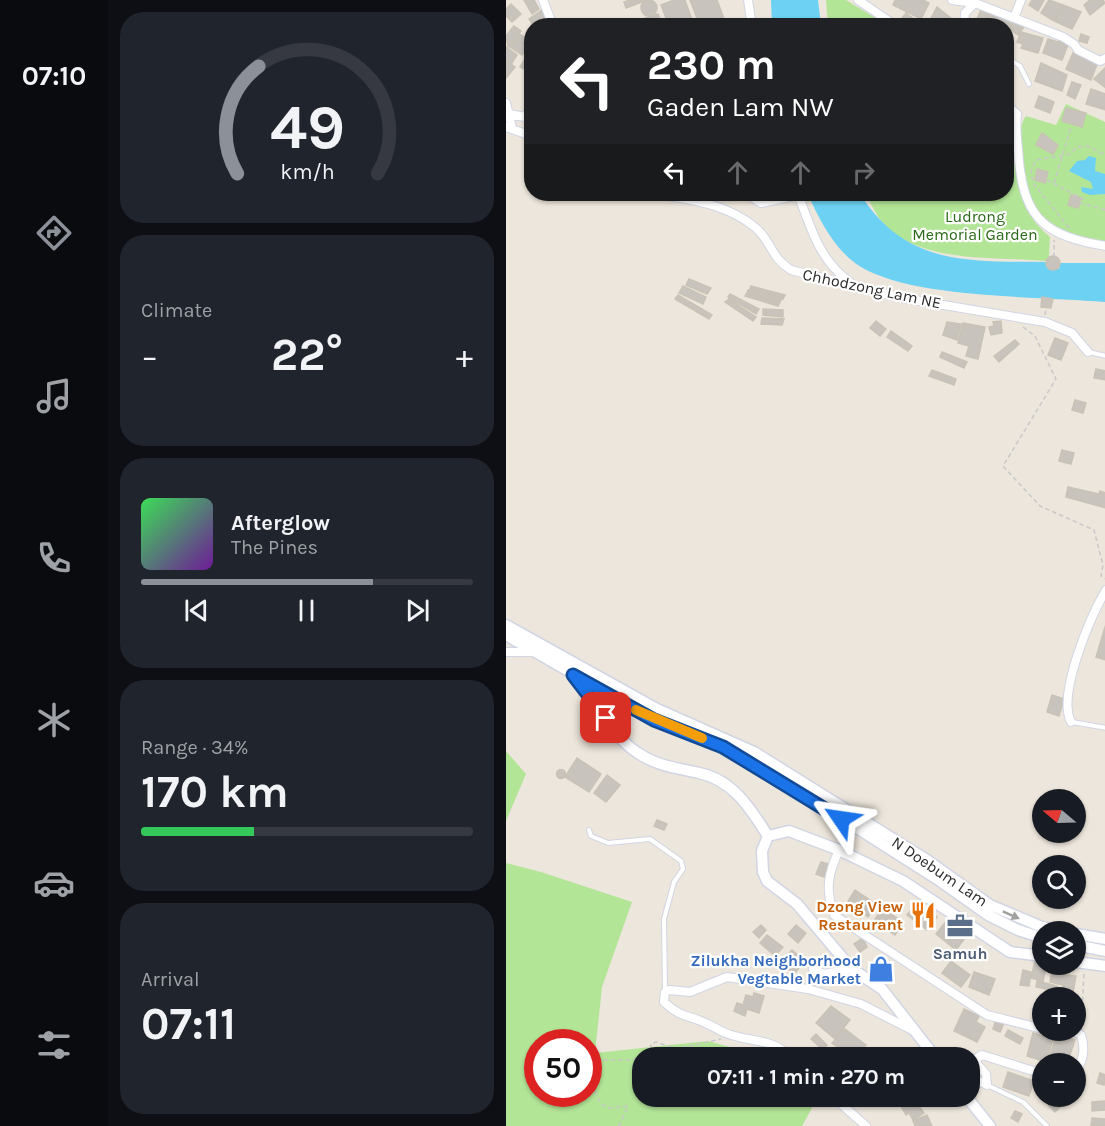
<!DOCTYPE html>
<html lang="en">
<head>
<meta charset="utf-8">
<style>
  body { margin:0; font-family:Karla,sans-serif; background:#20242c; color:#f1f3f6; height:100vh; display:flex; flex-direction:column; font-size:22px; white-space:nowrap }
  * { box-sizing:border-box; margin:0 }
  p { font-size:20px; color:#9ea1a6 }
  .icon { flex:none; width:33px; height:33px; fill:none; stroke:currentColor; stroke-width:2; stroke-linecap:round; stroke-linejoin:round }
  .map { position:relative; flex:1; overflow:hidden }
  .sheet { display:flex; flex-direction:column; gap:12px; padding:12px; background:#0d0f14; width:398px }
  .sheet>* { flex:none }
  .guide { position:absolute; left:18px; top:18px; width:490px; height:183px; border-radius:24px; box-shadow:0 2px 4px #0004; background:#202124; color:#fff; overflow:hidden }
  .needle { width:39px; rotate:289deg }
  .controls { position:absolute; left:526px; top:789px; display:grid; gap:12px }
  .controls a { display:grid; place-items:center; width:54px; height:54px; border-radius:50%; background:#171b24; box-shadow:0 2px 4px #0004; font-size:30px }
  .speed { position:absolute; left:18px; top:1029px; display:flex; gap:12px; font-size:30px; font-weight:700; text-align:center }
  .speed>* { display:grid; place-content:center; width:78px; height:78px; border-radius:50%; background:#171b24; box-shadow:0 2px 4px #0004; line-height:1 }
  .speed .limit { border:9px solid #d22; background:#fff; color:#111 }
  .pin { position:absolute; display:grid; place-items:center; width:51px; height:51px; color:#fff; margin:-26px; border-radius:12px; box-shadow:0 3px 9px #0006 }
  .me { position:absolute; width:66px; margin:-33px; rotate:302deg; stroke-linejoin:round; filter:drop-shadow(0 0 4px #0008) }
  .turn { display:flex; align-items:center; gap:21px; height:126px; padding:0 24px; font-size:27px }
  .turn .icon { width:78px; height:78px; stroke-width:2.5 }
  .turn b { display:block; font-size:42px; line-height:51px }
  .lanes { display:flex; align-items:center; height:57px; padding:0 24px; background:#0003; justify-content:center; gap:30px; direction:ltr }
  .lanes .off { opacity:.35 }
  .big { font-size:45px; font-weight:700; line-height:1.1 }
  .sheet .tile { flex:1; display:flex; flex-direction:column; justify-content:center; gap:9px; min-width:0; padding:0 21px; border-radius:24px; background:#20242c }
  .sheet .dial { align-items:center; gap:0 }
  .dial svg { height:156px; overflow:visible; fill:none; stroke:#363941; stroke-width:7; stroke-linecap:round; text-anchor:middle }
  .dial text { fill:#f1f3f6; stroke:none }
  .song { display:flex; align-items:center; gap:18px }
  .cover { width:72px; height:72px; border-radius:9px; background:linear-gradient(135deg,hsl(130 70% 55%),hsl(280 70% 35%)) }
  .played { height:6px; border-radius:3px; background:linear-gradient(90deg,#8c9099 70%,#363941 70%) }
  .keys { display:flex; justify-content:space-around; direction:ltr }
  .heat { display:flex; justify-content:space-between; align-items:center; font-size:33px; direction:ltr }
  .charge { height:9px; border-radius:4px; background:linear-gradient(90deg,#34c759 34%,#363941 0) }
  .trip { position:absolute; left:126px; top:1047px; width:348px; height:60px; border-radius:24px; background:#171b24; box-shadow:0 2px 4px #0004; font-weight:700; line-height:60px; text-align:center }
  main { display:flex; flex:1; min-height:0 }
  .tabs { display:flex; flex-direction:column; width:108px; justify-content:space-around; align-items:center; background:#090b0e; color:#9ea1a6 }
  .tabs .icon { width:42px; height:42px }
  .tabs .on { color:#8c9099 }
  .tabs b { font-size:27px; color:#f1f3f6 }
  .map>svg:first-child { display:block }
  .green { fill:#b3e597; fill-rule:evenodd }
  .water { fill:#6cd1f2 }
  .building { fill:#c8c3bc; stroke:#c9c2b6; stroke-width:1.5 }
  .lines { fill:none; stroke-linecap:round; stroke-linejoin:round }
  .service-casing { stroke:#d1d5e4; stroke-width:6 }
  .minor-casing { stroke:#d1d5e4; stroke-width:10 }
  .secondary-casing { stroke:#d1d5e4; stroke-width:13 }
  .path { stroke:#c8c8c8; stroke-width:1.5; stroke-dasharray:4.5 3; stroke-linecap:butt }
  .service { stroke:#fff; stroke-width:4 }
  .minor { stroke:#fff; stroke-width:8 }
  .secondary { stroke:#fff; stroke-width:10 }
  .oneway { fill:#a0a0a0 }
  .route-casing { stroke:#114b97; stroke-width:15 }
  .route { stroke:#1a73e8; stroke-width:10 }
  .slow { stroke:#f59e0b; stroke-width:10 }
  .labels { text-anchor:middle; stroke-width:4.5; stroke-linejoin:round; paint-order:stroke }
  .park-label { font-size:16px; fill:#2a6a18; stroke:#fff }
  .street-label { font-size:16px; fill:#2b2b2b; stroke:#fff }
  .food-label { font-size:16px; font-weight:bold; fill:#c56008; stroke:#fff; text-anchor:end }
  .service-label { font-size:16px; font-weight:bold; fill:#4e5e75; stroke:#fff }
  .shop-label { font-size:16px; font-weight:bold; fill:#366cbe; stroke:#fff; text-anchor:end }
</style>
</head>
<body>
<main>
<nav class="tabs">
<b>07:10</b>
<svg class="icon on" aria-label="directions" viewBox="0 0 24 24"><path d="M12 3l9 9-9 9-9-9zM9 14v-3h6M13 9l2 2-2 2"/></svg>
<svg class="icon" aria-label="music" viewBox="0 0 24 24"><path d="M9 18V5l10-2v13"/><circle cx="6" cy="18" r="3"/><circle cx="16" cy="16" r="3"/></svg>
<svg class="icon" aria-label="phone" viewBox="0 0 24 24"><path d="M5 4h4l2 5-3 2q2 4 5 5l2-3 5 2v4C11 20 4 13 5 4z"/></svg>
<svg class="icon" aria-label="climate" viewBox="0 0 24 24"><path d="M12 3v18M4 7l16 10M4 17L20 7"/></svg>
<svg class="icon" aria-label="car" viewBox="0 0 24 24"><path d="M5 17H2v-5l4-1 3-4h7l3 4 3 1v5h-3M9 17h6M6 11h13"/><circle cx="7" cy="17" r="2"/><circle cx="17" cy="17" r="2"/></svg>
<svg class="icon" aria-label="filters" viewBox="0 0 24 24"><path d="M4 7h16M4 17h16"/><circle cx="9" cy="7" r="2"/><circle cx="15" cy="17" r="2"/></svg>
</nav>
<section class="sheet">
<div class="tile dial"><svg viewBox="0 0 100 80">
<path d="M14 69A42 42 0 1 1 86 69"/>
<path d="M14 69A42 42 0 0 1 25 14" stroke="#8c9099"/>
<text x="50" y="56" font-size="32" font-weight="700">49</text>
<text x="50" y="72" font-size="11">km/h</text>
</svg></div>
<div class="tile"><p>Climate</p>
<div class="heat"><a>−</a><b class="big">22°</b><a>+</a></div>
</div>
<div class="tile">
<div class="song"><i class="cover"></i><div><b>Afterglow</b><p>The Pines</p></div></div>
<div class="played"></div>
<div class="keys"><svg class="icon" aria-label="previous" viewBox="0 0 24 24"><path d="M18 5L8 12l10 7zM5 5v14"/></svg><svg class="icon" aria-label="pause" viewBox="0 0 24 24"><path d="M8 5v14M16 5v14"/></svg><svg class="icon" aria-label="next" viewBox="0 0 24 24"><path d="M6 5l10 7-10 7zM19 5v14"/></svg></div>
</div>
<div class="tile"><p>Range · 34%</p><b class="big">170 km</b><div class="charge"></div></div>
<div class="tile"><p>Arrival</p><b class="big">07:11</b></div>
</section>
<div class="map">
<svg width="600" height="1126" viewBox="0 0 600 1126">
  <rect width="100%" height="100%" fill="#ede6dc"/>
  <!-- green -->
  <path class="green" d="M 320,0 L 340,0 L 381,25 L 322,25 Z
    M 560,104 L 599,122 L 599,242 C 581,239 552,235 537,221 C 518,204 504,137 520,116 L 550,125 Z
    M 501,108 L 510,115 C 510,163 503,203 544,237 L 543,256 L 540,261 C 487,256 409,265 373,218 C 368,211 364,201 359,194 L 501,194 Z
    M 0,751 L 20,774 L 0,821 Z
    M 0,863 L 35,872 L 126,902 L 96,987 L 89,1053 L 202,1041 L 246,1053 L 251,1057 L 136,1058 L 136,1096 L 293,1097 L 306,1108 L 296,1126 L 0,1126 ZM 82,1042 L 82,1094 L 32,1094 L 32,1042 Z"/>
  <!-- water -->
  <path class="water" d="M 265,0 L 312,0 L 315,25 L 266,25 Z
    M 583,156 L 590,158 L 589,171 L 599,174 L 599,194 L 584,195 L 576,192 L 575,187 L 587,189 L 585,182 L 563,171 L 571,161 L 579,160 Z
    M 302,194 L 354,194 C 401,267 463,261 541,262 L 541,267 L 553,269 L 554,263 L 599,263 L 599,302 C 534,296 409,299 355,267 C 330,252 313,220 302,194 Z"/>
  <!-- building -->
  <path class="building" d="M 18,0 L 28,0 L 33,9 L 26,14 Z
    M 124,0 L 139,0 L 139,1 L 120,8 L 118,2 Z
    M 168,0 L 179,0 L 188,26 L 163,26 L 155,5 Z
    M 184,0 L 211,0 L 220,24 L 194,26 Z
    M 389,0 L 417,0 L 423,3 L 415,19 L 387,5 Z
    M 526,0 L 538,0 L 532,11 L 523,5 Z
    M 543,0 L 557,5 L 548,21 L 535,13 Z
    M 584,0 L 597,0 L 599,3 L 584,15 L 578,5 Z
    M135 8a8 8 0 1 1 16 0a8 8 0 1 1-16 0Z
    M 5,4 L 15,14 L 6,22 L 0,16 L 0,9 Z
    M 557,5 L 575,12 L 566,29 L 548,21 Z
    M 431,7 L 455,26 L 421,26 Z
    M 476,7 L 506,20 L 501,31 L 501,26 L 483,26 L 471,19 Z
    M 36,10 L 45,24 L 27,25 L 23,19 Z
    M 400,13 L 414,24 L 413,26 L 397,26 L 393,22 Z
    M 152,14 L 157,26 L 142,26 L 139,18 Z
    M 509,20 L 518,27 L 512,35 L 503,28 Z
    M 8,26 L 15,31 L 2,47 L 0,36 Z
    M 515,32 L 537,38 L 532,53 L 515,48 L 517,44 L 511,42 Z
    M 14,34 L 25,42 L 16,55 L 4,47 Z
    M 575,34 L 583,37 L 581,43 L 573,41 Z
    M 554,38 L 563,42 L 556,60 L 537,53 L 542,39 L 552,42 Z
    M 0,47 L 11,55 L 6,63 L 0,59 Z
    M 26,48 L 26,73 L 14,67 Z
    M 567,53 L 592,62 L 585,80 L 560,69 Z
    M 0,60 L 9,67 L 0,78 Z
    M 535,63 L 561,75 L 556,91 L 529,81 Z
    M 600,67 L 600,88 L 588,79 Z
    M 566,82 L 575,85 L 569,99 L 561,95 Z
    M 585,89 L 600,94 L 600,110 L 580,104 Z
    M 533,96 L 548,102 L 544,113 L 529,107 Z
    M 560,108 L 580,113 L 576,127 L 556,121 Z
    M 536,133 L 552,145 L 547,154 L 530,145 Z
    M 531,169 L 542,172 L 539,183 L 529,180 Z
    M 565,195 L 575,198 L 572,208 L 562,205 Z
    M540 263a7 7 0 1 1 14 0a7 7 0 1 1-14 0Z
    M 183,279 L 205,288 L 201,294 L 180,285 Z
    M 177,286 L 200,297 L 197,304 L 173,293 Z
    M 245,286 L 279,295 L 277,299 L 244,289 Z
    M 242,290 L 276,299 L 274,302 L 241,293 Z
    M 224,294 L 253,309 L 250,314 L 222,297 Z
    M 240,294 L 274,302 L 272,306 L 239,296 Z
    M 172,295 L 206,315 L 203,319 L 169,299 Z
    M 536,297 L 547,299 L 545,308 L 535,307 Z
    M 223,299 L 250,317 L 247,321 L 219,302 Z
    M 257,309 L 277,310 L 277,317 L 257,315 Z
    M 256,318 L 278,319 L 276,325 L 255,324 Z
    M 370,321 L 380,329 L 374,336 L 364,328 Z
    M 495,321 L 496,333 L 485,335 L 483,327 L 488,326 L 487,322 Z
    M 441,322 L 455,324 L 451,340 L 437,335 Z
    M 457,323 L 479,327 L 472,359 L 460,356 L 463,346 L 452,343 Z
    M 385,331 L 406,346 L 402,351 L 381,337 Z
    M 549,338 L 562,343 L 555,360 L 542,355 Z
    M 509,340 L 513,344 L 493,362 L 488,356 Z
    M 436,352 L 461,362 L 458,368 L 434,357 Z
    M 590,369 L 600,371 L 600,380 L 588,378 Z
    M 426,370 L 450,379 L 448,385 L 423,376 Z
    M 569,400 L 580,403 L 577,413 L 566,410 Z
    M 556,450 L 568,453 L 565,464 L 553,461 Z
    M 562,487 L 593,494 L 594,491 L 600,493 L 600,508 L 560,497 Z
    M 600,624 L 600,660 L 590,657 Z
    M 546,695 L 558,699 L 553,716 L 541,712 Z
    M 71,758 L 95,774 L 83,792 L 59,777 Z
    M50.5 774a4.5 4.5 0 1 1 9 0a4.5 4.5 0 1 1-9 0Z
    M 101,775 L 114,785 L 100,802 L 88,793 Z
    M 151,820 L 161,824 L 158,830 L 148,826 Z
    M 315,862 L 322,864 L 318,877 L 310,874 Z
    M 349,890 L 370,904 L 362,917 L 341,903 Z
    M 412,902 L 431,917 L 421,930 L 401,915 Z
    M 376,908 L 397,922 L 389,935 L 368,921 Z
    M 445,915 L 465,930 L 450,950 L 430,934 Z
    M 255,925 L 260,930 L 253,938 L 247,932 Z
    M 290,925 L 300,933 L 292,943 L 282,934 Z
    M 261,935 L 277,947 L 269,956 L 254,943 Z
    M 357,938 L 361,947 L 354,952 L 348,944 Z
    M 286,950 L 299,961 L 288,974 L 275,962 Z
    M 445,961 L 464,975 L 455,987 L 436,973 Z
    M 529,961 L 541,964 L 537,981 L 525,978 Z
    M 547,965 L 562,968 L 560,975 L 570,976 L 567,993 L 556,991 L 557,985 L 544,982 Z
    M 517,970 L 525,972 L 523,986 L 514,985 Z
    M 468,972 L 489,979 L 483,995 L 463,987 Z
    M 531,981 L 551,986 L 549,991 L 530,987 Z
    M 248,993 L 258,996 L 253,1013 L 241,1009 L 239,1016 L 228,1011 L 231,1003 L 237,1005 L 240,995 L 247,997 Z
    M 325,1006 L 344,1020 L 329,1039 L 310,1023 Z
    M 458,1009 L 473,1016 L 470,1022 L 479,1027 L 471,1042 L 448,1031 Z
    M 490,1020 L 498,1023 L 494,1032 L 487,1029 Z
    M 339,1029 L 360,1045 L 348,1058 L 326,1043 Z
    M 502,1030 L 517,1038 L 514,1044 L 499,1036 Z
    M 527,1033 L 547,1039 L 540,1062 L 521,1056 Z
    M 310,1034 L 321,1045 L 317,1050 L 305,1039 Z
    M 551,1034 L 569,1040 L 561,1064 L 543,1058 Z
    M 502,1072 L 528,1081 L 523,1096 L 497,1087 Z
    M 594,1073 L 600,1075 L 598,1085 L 591,1083 Z
    M 389,1096 L 406,1096 L 418,1113 L 407,1120 L 403,1113 L 400,1115 Z
    M 550,1099 L 556,1105 L 549,1112 L 543,1106 Z
    M 600,1101 L 600,1110 L 586,1111 L 586,1102 Z
    M 509,1111 L 516,1114 L 512,1122 L 505,1118 Z
    M 421,1115 L 426,1126 L 409,1126 L 407,1121 Z
    M 586,1118 L 600,1119 L 600,1126 L 585,1125 Z"/>
  <g class="lines">
    <!-- service casing -->
    <g class="service-casing">
      <path id="service" d="M 501,58 L 514,66 L 523,84
        M 583,352 L 600,356
        M 566,722 L 600,728
        M 83,830 L 85,836 L 102,843 L 144,839 L 175,861 L 177,869 L 168,882 L 158,919 L 159,991
        M 481,1085 L 517,1102 L 541,1126"/>
    </g>
    <!-- minor casing -->
    <g class="minor-casing">
      <path id="minor" d="M 37,0 L 47,26
        M 242,0 L 246,26
        M 352,0 L 390,26
        M 446,0 L 469,3 L 508,18
        M 515,0 L 508,18 L 557,37 L 568,44 L 572,50 L 594,61 L 600,58
        M 458,26 L 459,13 L 469,3
        M 0,103 L 6,128
        M 501,105 L 511,114 C 509,130 512,145 513,161 C 519,221 541,236 600,246
        M 3,114 L 19,117 L 26,105
        M 0,127 L 26,136
        M 147,194 C 182,198 226,205 253,231 C 267,246 265,257 285,270 L 396,298 L 539,322 L 566,333 L 582,352
        M 241,194 L 255,203 L 292,195
        M 292,194 C 305,228 313,260 344,282
        M 0,652 L 29,652
        M 565,722 C 551,695 584,617 600,590
        M 333,850 C 322,874 319,889 328,915 L 481,1015 L 537,1029
        M 307,969 L 318,974 L 346,969
        M 565,1030 L 575,1035 C 579,1047 578,1060 570,1070
        M 284,1058 C 270,1039 247,1042 225,1035 C 214,1032 206,1025 195,1021 C 177,1014 175,1017 158,1002 L 159,992 L 163,990 L 184,992 L 221,977 L 302,989 L 355,1004 L 406,1030
        M 464,1077 L 481,1085 L 480,1074 L 471,1064 L 471,1058 L 476,1055 L 537,1074
        M 326,1096 L 360,1126"/>
    </g>
    <!-- secondary casing -->
    <g class="secondary-casing">
      <path id="secondary" d="M 0,625 L 151,709 L 248,752 L 421,860 L 484,905 L 536,927 L 559,932
        M 0,635 L 148,720 L 217,747 L 260,770 L 431,879 L 482,915 L 512,930 L 537,938
        M 71,679 C 89,703 107,737 132,753 C 151,766 171,768 193,773 C 227,780 244,808 262,836
        M 570,934 L 600,939
        M 570,945 L 600,951
        M 570,962 L 600,966
        M 430,1058 L 376,989 L 346,969 L 291,904 L 261,881 L 257,872 L 256,851 L 262,836 L 283,831 L 333,850 L 397,881 L 504,952 L 537,956
        M 460,1096 L 484,1126"/>
    </g>
    <!-- path -->
    <path class="path" d="M 541,180 L 577,199 L 574,203 L 600,210
      M 548,183 L 565,127
      M 563,228 L 527,183 L 525,171 L 530,160 L 564,154 L 571,147 L 581,146 L 600,155
      M 548,257 L 548,240
      M 539,315 L 540,308
      M 517,327 L 529,336 L 550,379 L 497,466 L 534,506 L 588,530 L 597,565 L 595,576 L 600,579
      M 570,1022 L 576,1011 L 578,973
      M 113,1126 L 122,1106 L 101,1108 C 84,1097 86,1074 97,1060 L 123,1060 L 143,1055 L 145,1044 L 150,1042 L 170,1049 L 215,1039"/>
    <!-- service -->
    <use href="#service" class="service"/>
    <!-- minor -->
    <use href="#minor" class="minor"/>
    <!-- secondary -->
    <use href="#secondary" class="secondary"/>
  </g>
  <!-- one-way arrows -->
  <defs><path id="oneway-solid" d="M-6-.8H1V-3.2L6.5 0L1 3.2V.8H-6Z" transform="scale(1.5)"/></defs>
  <use class="oneway" href="#oneway-solid" transform="translate(505 915) rotate(24)"/>
  <g class="lines">
    <!-- route casing -->
    <g class="route-casing">
      <path id="route" d="M 100,718 L 67,675 L 148,720 L 217,747 L 335,819"/>
    </g>
    <!-- route -->
    <use href="#route" class="route"/>
    <!-- slow -->
    <path class="slow" d="M 130,710 L 196,738"/>
  </g>
  <!-- icons -->
  <defs>
    <g id="restaurant-bare" transform="scale(2.07)"><path d="M-5-6h1v4h1v-4h1v4h1v-4h1v5L-1.5 .5V6h-2V.5L-5-1ZM5-6V6H3V1.5H1.5Q1.5-4 5-6Z" fill="#e8710a" stroke="#fff" stroke-width="2.5" paint-order="stroke"/></g>
    <g id="office-bare" transform="scale(2.07)"><path d="M-6-3h4V-5.5h4V-3h4V5H-6ZM-1-4.5V-3h2v-1.5ZM-6 0V1H6V0Z" fill="#5c6f8a" stroke="#fff" stroke-width="2.5" paint-order="stroke"/></g>
    <g id="shop-bare" transform="scale(2.07)"><path d="M-5-2.5h2.3a2.7 3.5 0 0 1 5.4 0H5L5.5 6h-11ZM-1.5-2.5h3a1.5 2.3 0 0 0-3 0Z" fill="#3f7fe0" stroke="#fff" stroke-width="2.5" paint-order="stroke"/></g>
  </defs>
  <g fill-rule="evenodd">
    <use href="#restaurant-bare" x="417" y="915"/>
    <use href="#office-bare" x="454" y="926"/>
    <use href="#shop-bare" x="375" y="969"/>
  </g>
  <g class="labels">
    <!-- park labels -->
    <g class="park-label">
      <text x="469" y="222">Ludrong<tspan x="469" dy="18">Memorial Garden</tspan></text>
    </g>
    <!-- street labels -->
    <g class="street-label">
      <text transform="translate(366 288) rotate(12)" y="6">Chhodzong Lam NE</text>
      <text transform="translate(434 871) rotate(34)" y="6">N Doebum Lam</text>
    </g>
    <!-- food labels -->
    <g class="food-label">
      <text x="397" y="912">Dzong View<tspan x="397" dy="18">Restaurant</tspan></text>
    </g>
    <!-- service labels -->
    <g class="service-label">
      <text x="454" y="959">Samuh</text>
    </g>
    <!-- shop labels -->
    <g class="shop-label">
      <text x="355" y="966">Zilukha Neighborhood<tspan x="355" dy="18">Vegtable Market</tspan></text>
    </g>
  </g>
</svg>
<div class="controls">
<a><svg class="needle" viewBox="-14 -14 28 28"><path d="M0-13l5 13h-10z" fill="#e53935"/><path d="M0 13l5-13h-10z" fill="#9ea1a6"/></svg></a>
<a><svg class="icon" aria-label="search" viewBox="0 0 24 24"><circle cx="10" cy="10" r="6"/><path d="M15 15l6 6"/></svg></a>
<a><svg class="icon" aria-label="layers" viewBox="0 0 24 24"><path d="M12 4l9 5-9 5-9-5zM3 14l9 5 9-5"/></svg></a>
<a>+</a>
<a>−</a>
</div>
<div class="speed"><div class="limit">50</div></div>
<div class="pin" style="left:100px;top:718px;background:#d93025"><svg class="icon" aria-label="arrive" viewBox="0 0 24 24"><path d="M6 21V4h12l-3 4 3 4H6"/></svg></div>
<svg class="me" style="left:335px;top:819px" viewBox="-20 -20 40 40"><path d="M0-17L14 15 0 8-14 15z" fill="#1a73e8" stroke="#fff" stroke-width="4"/></svg>
<div class="trip">07:11 · 1 min · 270 m</div>
<div class="guide">
<div class="turn"><svg class="icon" aria-label="left" viewBox="0 0 24 24"><path d="M17 20v-9H6M10 6l-5 5 5 5"/></svg><div><b>230 m</b>Gaden Lam NW</div></div>
<div class="lanes"><svg class="icon" aria-label="left" viewBox="0 0 24 24"><path d="M17 20v-9H6M10 6l-5 5 5 5"/></svg><svg class="icon off" aria-label="ahead" viewBox="0 0 24 24"><path d="M12 20V5M6 11l6-6 6 6"/></svg><svg class="icon off" aria-label="ahead" viewBox="0 0 24 24"><path d="M12 20V5M6 11l6-6 6 6"/></svg><svg class="icon off" aria-label="right" viewBox="0 0 24 24"><path d="M7 20v-9h11M14 6l5 5-5 5"/></svg></div>
</div>
</div>
</main>
</body>
</html>
